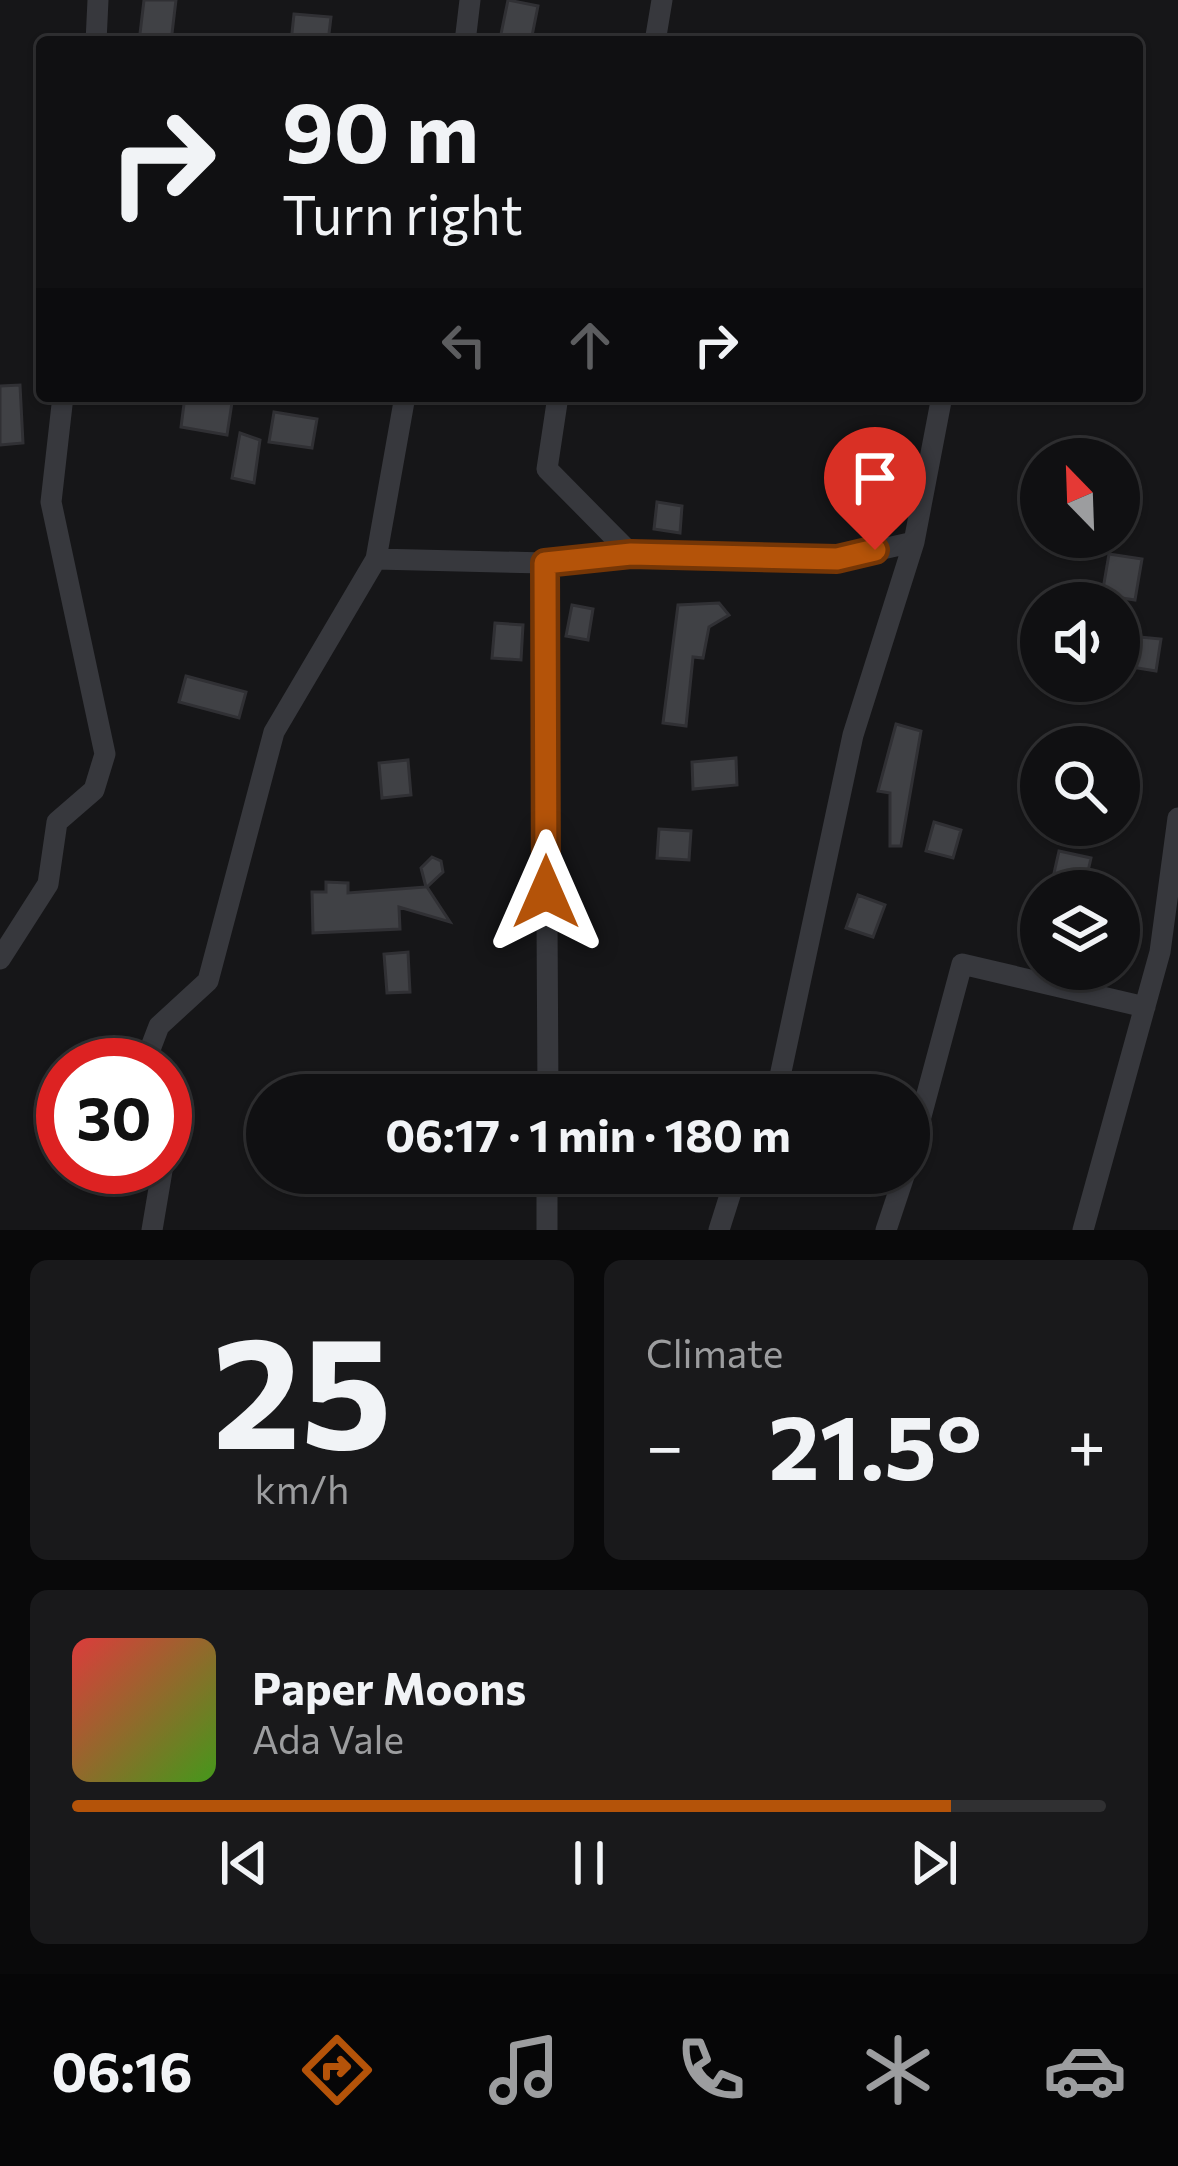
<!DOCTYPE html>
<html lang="en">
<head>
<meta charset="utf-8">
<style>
  body { margin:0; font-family:Commissioner,sans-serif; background:#19191b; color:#f1f3f6; height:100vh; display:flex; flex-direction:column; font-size:45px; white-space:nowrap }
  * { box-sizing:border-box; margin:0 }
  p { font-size:39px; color:#9c9d9f }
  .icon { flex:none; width:66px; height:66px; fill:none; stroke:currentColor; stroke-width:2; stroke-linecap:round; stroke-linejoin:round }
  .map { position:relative; height:1230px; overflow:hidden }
  .drawer { display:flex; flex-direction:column; gap:30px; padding:30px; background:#09090a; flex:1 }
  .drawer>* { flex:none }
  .hud { position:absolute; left:36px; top:36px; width:1107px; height:366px; border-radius:12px; box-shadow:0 3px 9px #0004,0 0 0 3px #303032; background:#101012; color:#f1f3f6; overflow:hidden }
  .needle { width:78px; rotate:337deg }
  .controls { position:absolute; left:1020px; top:438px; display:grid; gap:24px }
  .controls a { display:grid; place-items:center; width:120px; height:120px; border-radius:50%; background:#101012; box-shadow:0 3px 9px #0004,0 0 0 3px #303032; font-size:60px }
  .speed { position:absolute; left:36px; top:1038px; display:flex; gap:24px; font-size:60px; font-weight:700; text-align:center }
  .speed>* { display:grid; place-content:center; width:156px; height:156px; border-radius:50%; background:#101012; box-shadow:0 3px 9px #0004,0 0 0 3px #303032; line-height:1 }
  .speed .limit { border:18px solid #d22; background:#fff; color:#111 }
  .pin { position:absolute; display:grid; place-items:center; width:102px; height:102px; color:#fff; margin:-123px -51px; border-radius:50% 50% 50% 0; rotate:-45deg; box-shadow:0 0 12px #0007 }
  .pin .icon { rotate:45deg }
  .me { position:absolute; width:132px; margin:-66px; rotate:0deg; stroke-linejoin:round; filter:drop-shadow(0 0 9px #0008) }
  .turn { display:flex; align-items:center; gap:42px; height:252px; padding:0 48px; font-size:54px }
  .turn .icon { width:156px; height:156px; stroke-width:2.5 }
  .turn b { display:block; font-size:84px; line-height:102px }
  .lanes { display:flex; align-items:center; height:114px; padding:0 48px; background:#0003; justify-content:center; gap:60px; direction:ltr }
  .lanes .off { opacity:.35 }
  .big { font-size:90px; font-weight:700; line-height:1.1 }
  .drawer .card { flex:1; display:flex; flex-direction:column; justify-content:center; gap:18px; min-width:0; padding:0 42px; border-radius:18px; background:#19191b }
  .drawer .dial { align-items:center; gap:0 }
  .dial b { font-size:156px; line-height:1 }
  .song { display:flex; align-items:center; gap:36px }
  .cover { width:144px; height:144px; border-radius:18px; background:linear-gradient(135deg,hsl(0 70% 55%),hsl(100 70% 35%)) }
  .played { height:12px; border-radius:6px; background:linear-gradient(90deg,#b45309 85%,#303032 85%) }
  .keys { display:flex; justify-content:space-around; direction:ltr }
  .heat { display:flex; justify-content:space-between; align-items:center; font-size:66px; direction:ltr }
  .drawer .tiles { flex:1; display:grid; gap:30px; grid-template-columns:1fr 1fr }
  .card:last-child { grid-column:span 2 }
  .trip { position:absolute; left:246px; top:1074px; width:684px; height:120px; border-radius:60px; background:#101012; box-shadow:0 3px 9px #0004,0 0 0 3px #303032; font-weight:700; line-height:120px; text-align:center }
  .menu { display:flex; height:192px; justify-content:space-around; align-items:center; background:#060607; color:#9c9d9f }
  .menu .icon { width:84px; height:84px }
  .menu .on { color:#b45309 }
  .menu b { font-size:54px; color:#f1f3f6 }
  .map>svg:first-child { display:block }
  .building { fill:#404145; stroke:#303034; stroke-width:3 }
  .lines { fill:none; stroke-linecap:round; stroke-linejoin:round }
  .minor { stroke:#37383d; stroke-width:21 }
  .route-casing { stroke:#753606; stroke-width:30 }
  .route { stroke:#b45309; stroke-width:21 }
</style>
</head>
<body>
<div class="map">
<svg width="1178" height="1230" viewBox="0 0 1178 1230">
  <rect width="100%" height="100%" fill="#161618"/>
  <!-- building -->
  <path class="building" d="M 144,0 L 176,0 L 171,42 L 139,42 Z
    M 508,0 L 538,6 L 531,41 L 501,34 Z
    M 294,14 L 331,17 L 328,42 L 291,42 Z
    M 20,385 L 23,443 L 0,445 L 0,386 Z
    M 185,396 L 233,396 L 227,435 L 181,427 Z
    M 274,412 L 317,419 L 312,448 L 269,442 Z
    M 240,433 L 260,440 L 254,483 L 232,478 Z
    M 657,502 L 682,506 L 680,533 L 654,529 Z
    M 1109,554 L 1142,559 L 1135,600 L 1102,595 Z
    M 719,603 L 729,615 L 709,627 L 703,658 L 693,657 L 686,726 L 663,723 L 678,605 Z
    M 572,605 L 593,609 L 588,640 L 566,636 Z
    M 495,623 L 523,625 L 521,660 L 492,658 Z
    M 1119,635 L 1161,639 L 1156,671 L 1119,665 Z
    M 186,676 L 246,692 L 239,718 L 179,702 Z
    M 896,724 L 921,731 L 901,846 L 890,846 L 890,793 L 878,791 Z
    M 736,758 L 737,785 L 693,789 L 692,762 Z
    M 408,760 L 411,795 L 382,798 L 379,763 Z
    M 934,822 L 961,830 L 953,858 L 926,851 Z
    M 659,829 L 691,831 L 689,860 L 657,858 Z
    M 1059,851 L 1091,858 L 1084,889 L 1052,882 Z
    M 432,857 L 441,861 L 443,872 L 427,887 L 450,922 L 399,907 L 400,929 L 313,933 L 312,892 L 326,892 L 326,882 L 348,883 L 348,893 L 426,887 L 421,868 Z
    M 858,895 L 885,905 L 873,937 L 846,928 Z
    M 408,952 L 410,992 L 387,993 L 384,954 Z"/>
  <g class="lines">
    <!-- minor -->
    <path class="minor" d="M 96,42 L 98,0
      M 465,42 L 470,0
      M 655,42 L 662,0
      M 558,396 L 547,469 L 631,554
      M 376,559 L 545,563 L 631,554 L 837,559 L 914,542
      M 545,563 L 548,1095
      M 0,959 L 48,884 L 57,822 L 94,790 L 105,754 L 51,502 L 63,396
      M 144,1065 L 159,1026 L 208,981 L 274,732 L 376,559 L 405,396
      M 776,1095 L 853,735 L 914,542 L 942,396
      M 909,1161 L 962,964 L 1145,1007
      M 152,1230 L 165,1153
      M 547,1230 L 547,1173
      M 719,1230 L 737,1173
      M 886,1230 L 905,1173
      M 1083,1230 L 1160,952 L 1178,818"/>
  </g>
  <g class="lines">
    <!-- route casing -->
    <g class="route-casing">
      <path id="route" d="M 546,892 L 545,563 L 631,554 L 837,559 L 875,550"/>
    </g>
    <!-- route -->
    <use href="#route" class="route"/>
  </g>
</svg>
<div class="controls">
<a><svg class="needle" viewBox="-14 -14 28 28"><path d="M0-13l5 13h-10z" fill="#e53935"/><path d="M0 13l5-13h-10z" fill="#9c9d9f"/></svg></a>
<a><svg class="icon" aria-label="sound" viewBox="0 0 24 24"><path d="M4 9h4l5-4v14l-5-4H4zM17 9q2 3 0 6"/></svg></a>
<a><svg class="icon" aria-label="search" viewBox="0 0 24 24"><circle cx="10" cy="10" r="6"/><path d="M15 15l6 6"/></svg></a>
<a><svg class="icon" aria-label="layers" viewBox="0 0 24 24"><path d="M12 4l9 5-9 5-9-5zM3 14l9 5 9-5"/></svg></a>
</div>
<div class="speed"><div class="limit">30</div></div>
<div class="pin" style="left:875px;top:550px;background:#d93025"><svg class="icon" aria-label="arrive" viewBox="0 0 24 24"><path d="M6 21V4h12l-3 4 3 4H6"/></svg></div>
<svg class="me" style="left:546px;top:892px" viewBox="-20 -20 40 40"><path d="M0-17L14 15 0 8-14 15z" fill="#b45309" stroke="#fff" stroke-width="4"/></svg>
<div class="trip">06:17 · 1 min · 180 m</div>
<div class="hud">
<div class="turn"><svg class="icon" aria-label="right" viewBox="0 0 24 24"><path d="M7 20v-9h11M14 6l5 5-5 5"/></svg><div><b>90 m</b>Turn right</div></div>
<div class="lanes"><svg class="icon off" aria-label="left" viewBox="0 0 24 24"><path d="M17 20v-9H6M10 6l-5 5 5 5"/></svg><svg class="icon off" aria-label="ahead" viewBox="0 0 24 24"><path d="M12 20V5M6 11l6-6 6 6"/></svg><svg class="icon" aria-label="right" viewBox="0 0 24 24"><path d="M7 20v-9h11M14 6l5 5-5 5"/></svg></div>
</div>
</div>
<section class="drawer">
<div class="tiles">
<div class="card dial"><b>25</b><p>km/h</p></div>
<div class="card"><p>Climate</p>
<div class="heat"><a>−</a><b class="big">21.5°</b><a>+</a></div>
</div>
<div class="card">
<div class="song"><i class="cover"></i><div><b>Paper Moons</b><p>Ada Vale</p></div></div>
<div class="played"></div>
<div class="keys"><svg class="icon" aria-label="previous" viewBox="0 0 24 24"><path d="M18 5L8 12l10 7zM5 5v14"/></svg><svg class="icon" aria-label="pause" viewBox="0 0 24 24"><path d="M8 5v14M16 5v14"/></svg><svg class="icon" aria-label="next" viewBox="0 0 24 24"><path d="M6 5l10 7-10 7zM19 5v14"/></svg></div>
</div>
</div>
</section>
<nav class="menu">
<b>06:16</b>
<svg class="icon on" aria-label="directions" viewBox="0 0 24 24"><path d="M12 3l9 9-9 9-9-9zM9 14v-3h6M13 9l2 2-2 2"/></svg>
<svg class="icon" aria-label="music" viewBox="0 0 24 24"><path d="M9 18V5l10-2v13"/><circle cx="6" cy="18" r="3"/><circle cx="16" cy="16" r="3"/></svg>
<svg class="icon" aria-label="phone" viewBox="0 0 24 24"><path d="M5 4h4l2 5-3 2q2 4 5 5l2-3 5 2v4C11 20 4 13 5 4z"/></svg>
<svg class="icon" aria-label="climate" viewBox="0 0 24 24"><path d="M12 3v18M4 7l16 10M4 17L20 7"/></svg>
<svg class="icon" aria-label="car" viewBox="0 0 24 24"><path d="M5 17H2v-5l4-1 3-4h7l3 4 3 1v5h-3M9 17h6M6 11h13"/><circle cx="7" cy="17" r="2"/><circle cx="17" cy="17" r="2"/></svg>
</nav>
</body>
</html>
